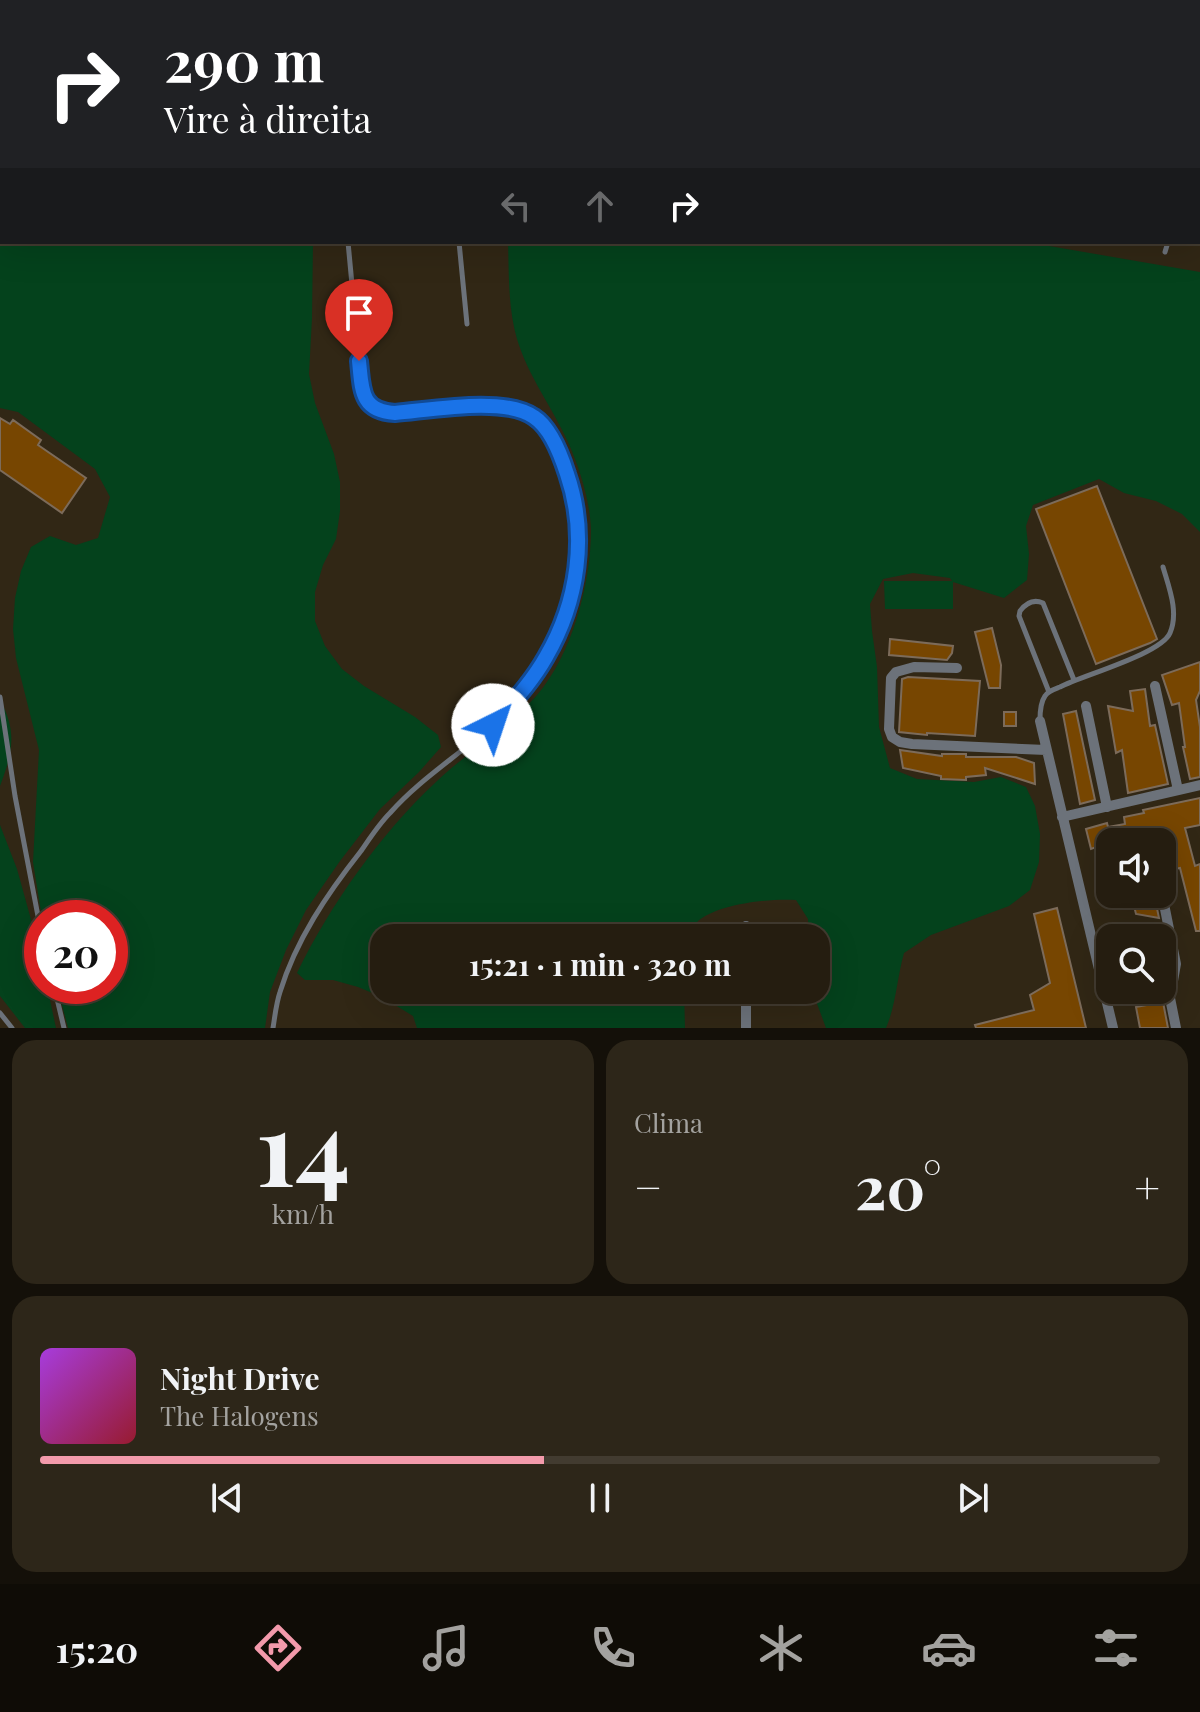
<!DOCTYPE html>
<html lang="pt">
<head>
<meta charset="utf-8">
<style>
  body { margin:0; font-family:"Playfair Display",serif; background:#2d2619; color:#f1f3f6; height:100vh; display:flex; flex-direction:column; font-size:30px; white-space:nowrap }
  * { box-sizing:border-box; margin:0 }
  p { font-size:26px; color:#a3a29f }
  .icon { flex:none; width:44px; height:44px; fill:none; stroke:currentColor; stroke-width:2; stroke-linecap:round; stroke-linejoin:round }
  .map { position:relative; height:1028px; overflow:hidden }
  .panel { display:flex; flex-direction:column; gap:12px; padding:12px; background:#141009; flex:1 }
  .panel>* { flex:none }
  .banner { position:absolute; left:0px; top:0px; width:1200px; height:244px; box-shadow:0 8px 32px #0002,0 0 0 2px #423b30; background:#202124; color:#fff; overflow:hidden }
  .tools { position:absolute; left:1096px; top:828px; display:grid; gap:16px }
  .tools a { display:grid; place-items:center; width:80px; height:80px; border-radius:16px; background:#251d10; box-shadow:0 8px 32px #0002,0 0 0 2px #423b30; font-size:40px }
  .speed { position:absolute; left:24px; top:900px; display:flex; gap:16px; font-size:40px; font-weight:700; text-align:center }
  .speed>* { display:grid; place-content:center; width:104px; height:104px; border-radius:50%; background:#251d10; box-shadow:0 8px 32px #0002,0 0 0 2px #423b30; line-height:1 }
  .speed .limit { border:12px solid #d22; background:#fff; color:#111 }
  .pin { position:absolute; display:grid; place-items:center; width:68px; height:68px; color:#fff; margin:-82px -34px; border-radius:50% 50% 50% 0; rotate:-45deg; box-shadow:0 0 8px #0007 }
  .pin .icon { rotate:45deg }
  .me { position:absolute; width:88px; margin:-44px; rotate:41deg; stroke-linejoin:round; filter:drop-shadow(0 0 6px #0008) }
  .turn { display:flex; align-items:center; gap:28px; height:168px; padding:0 32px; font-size:36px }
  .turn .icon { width:104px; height:104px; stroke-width:2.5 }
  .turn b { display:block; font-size:56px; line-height:68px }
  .lanes { display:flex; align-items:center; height:76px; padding:0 32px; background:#0003; justify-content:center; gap:40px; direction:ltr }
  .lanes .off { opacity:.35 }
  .big { font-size:60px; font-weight:700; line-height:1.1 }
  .panel .widget { flex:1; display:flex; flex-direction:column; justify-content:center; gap:12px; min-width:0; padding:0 28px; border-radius:24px; background:#2d2619 }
  .panel .dial { align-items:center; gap:0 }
  .dial b { font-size:104px; line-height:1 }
  .song { display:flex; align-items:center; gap:24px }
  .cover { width:96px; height:96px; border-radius:12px; background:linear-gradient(135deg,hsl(280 70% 55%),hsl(350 70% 35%)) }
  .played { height:8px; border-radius:4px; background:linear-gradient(90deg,#f39aab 45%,#423b30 45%) }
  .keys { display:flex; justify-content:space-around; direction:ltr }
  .heat { display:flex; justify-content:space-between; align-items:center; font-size:44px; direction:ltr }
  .panel .tiles { flex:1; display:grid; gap:12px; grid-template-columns:1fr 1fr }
  .widget:last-child { grid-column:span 2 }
  .trip { position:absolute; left:370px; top:924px; width:460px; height:80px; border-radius:24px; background:#251d10; box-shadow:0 8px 32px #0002,0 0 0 2px #423b30; font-weight:700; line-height:80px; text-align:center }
  .menu { display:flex; height:128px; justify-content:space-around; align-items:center; background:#0f0c06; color:#a3a29f }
  .menu .icon { width:56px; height:56px }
  .menu .selected { color:#f39aab }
  .menu b { font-size:36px; color:#f1f3f6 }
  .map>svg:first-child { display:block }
  .green { fill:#04421c }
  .building { fill:#774601; stroke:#7c6b5a; stroke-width:2 }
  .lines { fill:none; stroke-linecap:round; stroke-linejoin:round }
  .lane { stroke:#6c727a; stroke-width:5 }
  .street { stroke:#6c727a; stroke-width:10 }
  .secondary { stroke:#919ca9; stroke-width:14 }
  .route-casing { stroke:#114b97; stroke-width:20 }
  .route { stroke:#1a73e8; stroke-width:14 }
</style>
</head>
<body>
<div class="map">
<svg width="1200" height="1028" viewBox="0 0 1200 1028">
  <rect width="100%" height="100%" fill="#312715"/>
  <!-- green -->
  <path class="green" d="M 61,0 L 353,0 L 351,2 L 61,2 Z
    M 428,0 L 648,0 L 649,2 L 429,2 Z
    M 2,62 L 2,242 L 313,242 L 312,318 L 309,374 L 315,403 L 334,454 L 340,482 L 340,511 L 336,539 L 323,565 L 315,592 L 315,621 L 325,646 L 342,669 L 364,686 L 415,717 L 438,735 L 441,747 L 419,772 L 380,809 L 340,861 L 306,910 L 286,950 L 270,992 L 265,1028 L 68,1028 L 57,986 L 110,986 L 110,918 L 42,918 L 33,862 L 39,750 L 16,658 L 13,629 L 15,598 L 21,571 L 31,547 L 50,536 L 76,545 L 98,538 L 110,497 L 95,469 L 18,412 L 0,408 L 0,64 Z
    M 508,242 L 1026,242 L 1200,272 L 1200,532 L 1182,514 L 1156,501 L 1124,493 L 1099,479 L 1033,505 L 1026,526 L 1029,554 L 1027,580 L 1004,598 L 953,582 L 953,609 L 885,609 L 884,581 L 952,581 L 950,578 L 913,573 L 883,579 L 870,604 L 872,631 L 877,667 L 879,727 L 890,768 L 917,779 L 974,782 L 1001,777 L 1026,787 L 1035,806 L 1040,834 L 1039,862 L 1030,890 L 1009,906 L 931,935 L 904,953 C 897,978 896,1005 886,1028 L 826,1028 L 812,990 L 816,990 L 816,938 L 809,938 L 808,919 L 796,900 C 770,898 716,904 697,922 C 692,927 689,933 685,938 L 384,938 L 384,990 L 684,990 L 685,1028 L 417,1028 L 413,1016 L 382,997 L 358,987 L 333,980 L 305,980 L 297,973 C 330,905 381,833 436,782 C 468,751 508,729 537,695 C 572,655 591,583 591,530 C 590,501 580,469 568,442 C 552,407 528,376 517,339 C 508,308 509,274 508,242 Z
    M 0,700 C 18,732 12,754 0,786 Z
    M 0,825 L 17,869 L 40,952 L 42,986 L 47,986 L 56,1028 L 25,1028 L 0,996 Z"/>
  <!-- building -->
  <path class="building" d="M 0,418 L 10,424 L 13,420 L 41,440 L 38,445 L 86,478 L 62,513 L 0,470 Z
    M 1097,486 L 1157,639 L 1150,643 L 1096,664 L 1036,509 Z
    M 992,628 L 1001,665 L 1000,688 L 989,688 L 975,632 Z
    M 890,639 L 953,646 L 952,653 L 947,660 L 889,655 Z
    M 1200,662 L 1200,691 L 1196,700 L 1200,727 L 1200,777 L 1190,779 L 1183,747 L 1185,747 L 1179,703 L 1172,705 L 1162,675 Z
    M 908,677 L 980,681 L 975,736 L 927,733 L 927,735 L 899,732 L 902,679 Z
    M 1145,689 L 1150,726 L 1155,725 L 1168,784 L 1128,793 L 1122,750 L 1116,753 L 1108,706 L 1133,711 L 1130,691 Z
    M 1076,711 L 1095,800 L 1080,804 L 1063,714 Z
    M 1004,712 L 1016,712 L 1016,726 L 1004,726 Z
    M 900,750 L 942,756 L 942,754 L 966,754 L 966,757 L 1016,757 L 1034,763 L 1035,784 L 985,768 L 986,775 L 966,777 L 966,780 L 941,779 L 941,776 L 903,768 Z
    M 1200,798 L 1200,825 L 1185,828 L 1195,866 L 1200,864 L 1200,931 L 1196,931 L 1180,868 L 1166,871 L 1162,857 L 1162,837 L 1131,842 L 1110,842 L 1091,849 L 1086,829 L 1107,823 L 1108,827 L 1125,824 L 1124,817 L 1144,813 L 1143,810 Z
    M 1131,894 L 1154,894 L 1159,918 L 1136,914 Z
    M 1057,908 L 1086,1028 L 976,1028 L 975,1025 L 1034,1010 L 1030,995 L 1050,983 L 1034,914 Z
    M 1120,923 L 1138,924 L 1137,938 L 1119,938 Z
    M 1163,1002 L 1168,1028 L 1140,1028 L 1136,1007 Z"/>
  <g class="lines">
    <!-- lane -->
    <path class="lane" d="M 459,242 L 467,324
      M 1165,252 L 1168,242
      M 1049,692 L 1019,616 L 1020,611 C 1026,603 1034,599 1043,603 L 1074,680
      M 0,697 L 15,796 L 42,937
      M 1040,720 C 1040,713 1040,703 1045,696 C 1048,691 1055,689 1060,687 C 1083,675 1161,654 1170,633 C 1179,612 1169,588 1163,567
      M 54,986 L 64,1028
      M 0,1013 L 12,1028
      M 273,1028 C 275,1016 276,1004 280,992 C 296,940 327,894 361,851 C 370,838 379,824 390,813 C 420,779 458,756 491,726 C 543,679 580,603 579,533 C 579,510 572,489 565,468 C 556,440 543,415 512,408 C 474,398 425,415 385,413 C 373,407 367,404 362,391 L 348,242"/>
    <!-- street -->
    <path class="street" d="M 875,2 L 880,0
      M 957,668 L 914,667 L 896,672 L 891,678 L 889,729 L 892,737 L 900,742 L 912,744 L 1046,750
      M 1155,686 L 1178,790
      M 1086,706 L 1107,807
      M 1040,721 L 1113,1028
      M 1062,817 L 1200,785
      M 1162,894 L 1176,964 L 1170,998 L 1176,1028
      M 746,926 L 746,938
      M 746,990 L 746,1028
      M 1105,994 L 1123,990"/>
    <!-- secondary -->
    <path class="secondary" d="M 1105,2 L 1106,0
      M 1198,132 L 1200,132"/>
  </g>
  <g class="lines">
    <!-- route casing -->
    <g class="route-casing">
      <path id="route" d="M 359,361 C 362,389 360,411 395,413 C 431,410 504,396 534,417 C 551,428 561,455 567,474 C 588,535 578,602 546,657 C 532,682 512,703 493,725"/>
    </g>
    <!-- route -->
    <use href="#route" class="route"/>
  </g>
</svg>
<div class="tools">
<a><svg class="icon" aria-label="sound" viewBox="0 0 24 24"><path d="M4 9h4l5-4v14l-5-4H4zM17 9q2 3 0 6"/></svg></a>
<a><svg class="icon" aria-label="search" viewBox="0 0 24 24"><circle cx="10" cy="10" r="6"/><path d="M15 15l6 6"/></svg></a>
</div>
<div class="speed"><div class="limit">20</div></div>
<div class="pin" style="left:359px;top:361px;background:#d93025"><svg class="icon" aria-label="arrive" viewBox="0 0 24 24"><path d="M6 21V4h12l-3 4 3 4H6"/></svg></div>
<svg class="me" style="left:493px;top:725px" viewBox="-20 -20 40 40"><circle r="19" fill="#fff"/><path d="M0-13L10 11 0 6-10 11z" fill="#1a73e8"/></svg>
<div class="trip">15:21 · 1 min · 320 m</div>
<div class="banner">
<div class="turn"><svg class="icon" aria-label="right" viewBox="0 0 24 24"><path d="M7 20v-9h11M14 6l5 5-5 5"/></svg><div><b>290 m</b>Vire à direita</div></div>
<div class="lanes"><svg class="icon off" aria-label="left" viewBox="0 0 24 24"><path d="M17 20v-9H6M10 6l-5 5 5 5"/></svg><svg class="icon off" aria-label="ahead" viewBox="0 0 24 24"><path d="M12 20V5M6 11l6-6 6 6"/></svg><svg class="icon" aria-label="right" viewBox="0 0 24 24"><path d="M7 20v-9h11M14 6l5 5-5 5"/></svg></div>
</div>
</div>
<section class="panel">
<div class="tiles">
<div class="widget dial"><b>14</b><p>km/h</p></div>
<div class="widget"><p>Clima</p>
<div class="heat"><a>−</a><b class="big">20°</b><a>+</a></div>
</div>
<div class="widget">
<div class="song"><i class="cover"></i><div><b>Night Drive</b><p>The Halogens</p></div></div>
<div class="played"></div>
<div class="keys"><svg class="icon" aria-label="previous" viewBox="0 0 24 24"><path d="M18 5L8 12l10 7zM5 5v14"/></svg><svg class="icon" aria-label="pause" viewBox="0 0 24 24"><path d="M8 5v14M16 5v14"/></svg><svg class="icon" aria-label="next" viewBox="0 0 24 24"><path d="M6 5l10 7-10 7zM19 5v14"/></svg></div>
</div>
</div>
</section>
<nav class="menu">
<b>15:20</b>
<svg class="icon selected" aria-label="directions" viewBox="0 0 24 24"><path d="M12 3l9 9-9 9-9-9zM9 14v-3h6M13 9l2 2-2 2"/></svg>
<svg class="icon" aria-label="music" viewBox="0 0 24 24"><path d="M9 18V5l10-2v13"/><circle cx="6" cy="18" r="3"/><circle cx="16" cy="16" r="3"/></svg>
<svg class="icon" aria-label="phone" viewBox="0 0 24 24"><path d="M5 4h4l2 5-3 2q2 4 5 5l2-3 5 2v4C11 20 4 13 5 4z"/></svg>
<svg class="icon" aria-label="climate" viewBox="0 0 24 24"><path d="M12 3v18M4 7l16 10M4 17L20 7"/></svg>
<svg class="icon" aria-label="car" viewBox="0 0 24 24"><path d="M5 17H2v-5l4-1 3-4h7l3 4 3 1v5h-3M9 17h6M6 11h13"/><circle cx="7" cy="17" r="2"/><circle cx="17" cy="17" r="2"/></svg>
<svg class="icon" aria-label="filters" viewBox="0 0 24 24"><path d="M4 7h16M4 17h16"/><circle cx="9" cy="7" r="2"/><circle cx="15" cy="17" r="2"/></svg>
</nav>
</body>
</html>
